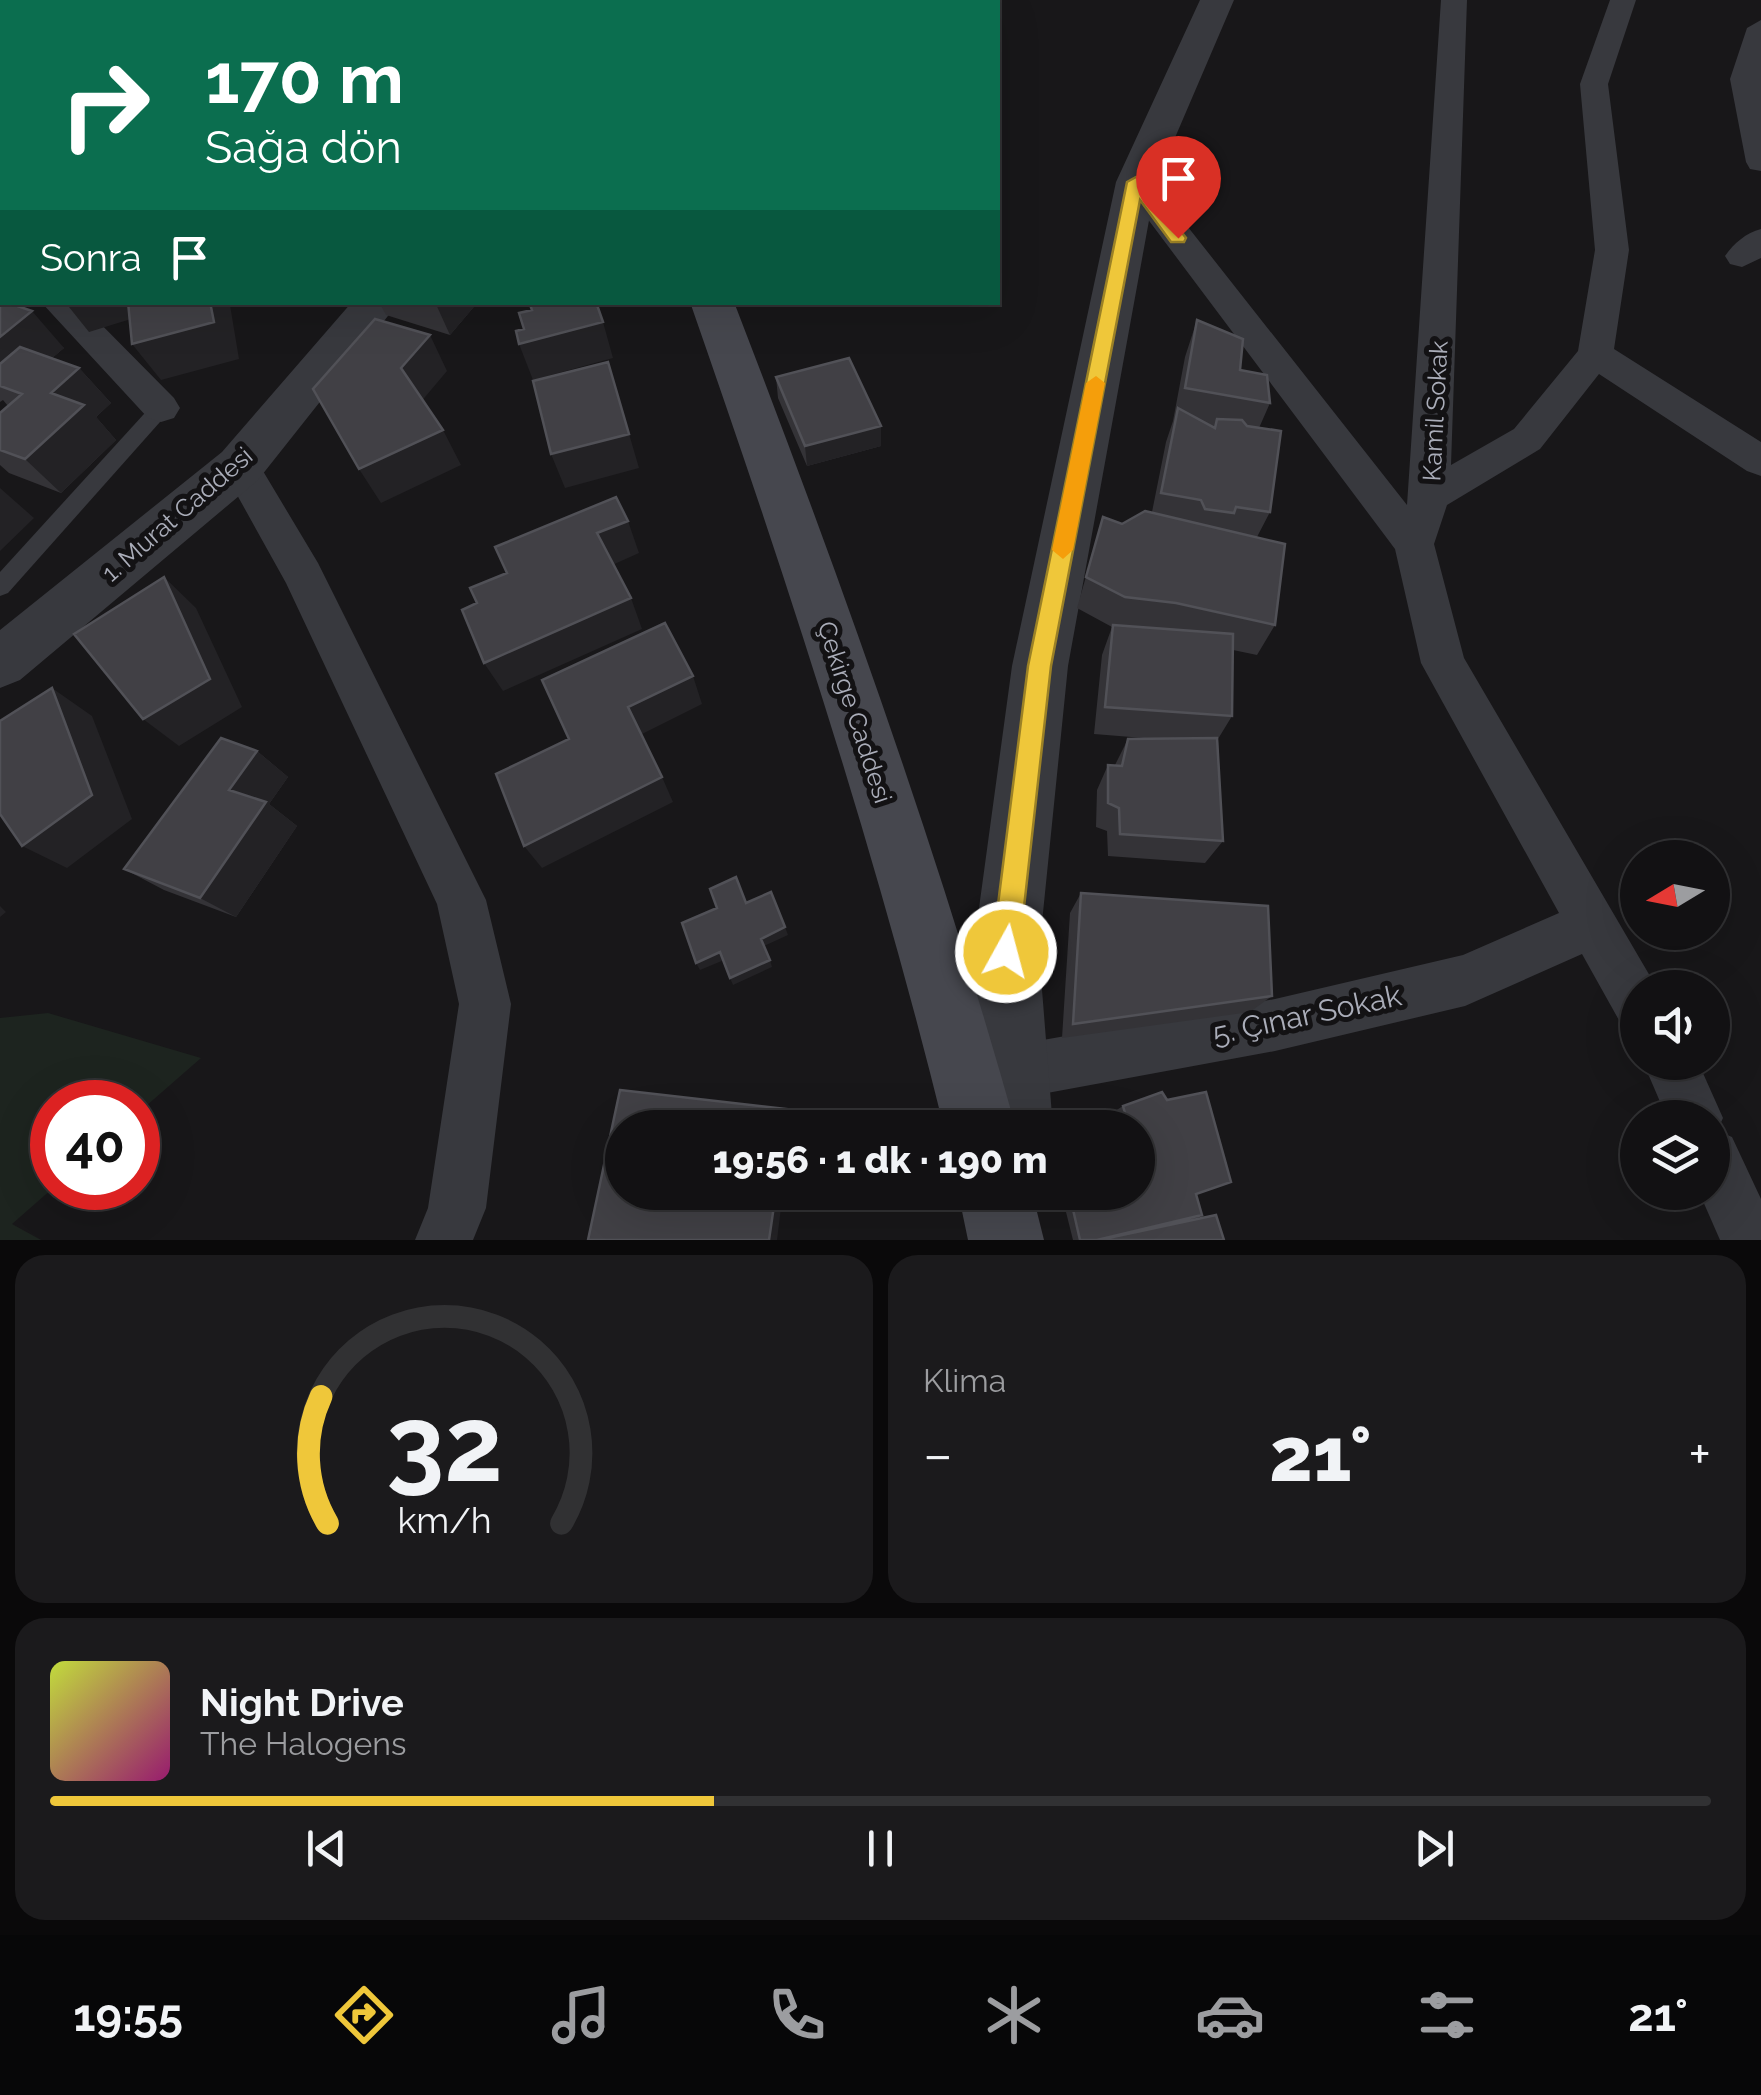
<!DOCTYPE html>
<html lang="tr">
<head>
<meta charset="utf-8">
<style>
  body { margin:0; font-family:Raleway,sans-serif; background:#1b1a1c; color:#f1f3f6; height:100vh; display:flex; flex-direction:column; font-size:38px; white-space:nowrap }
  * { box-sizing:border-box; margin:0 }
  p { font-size:32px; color:#9c9da0 }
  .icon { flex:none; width:55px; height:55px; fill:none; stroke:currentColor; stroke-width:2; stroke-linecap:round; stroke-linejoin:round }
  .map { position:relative; height:1240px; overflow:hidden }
  .side { display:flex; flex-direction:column; gap:15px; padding:15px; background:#0a090a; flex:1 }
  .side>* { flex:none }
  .banner { position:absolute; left:0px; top:0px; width:1000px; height:305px; box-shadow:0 10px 40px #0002,0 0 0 2px #313133; background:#0b6e4f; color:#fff; overflow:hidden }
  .needle { width:65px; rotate:260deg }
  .tools { position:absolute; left:1620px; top:840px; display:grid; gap:20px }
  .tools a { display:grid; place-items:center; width:110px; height:110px; border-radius:50%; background:#121113; box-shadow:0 10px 40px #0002,0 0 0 2px #313133; font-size:50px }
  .speed { position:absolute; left:30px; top:1080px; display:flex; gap:20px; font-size:50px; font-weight:700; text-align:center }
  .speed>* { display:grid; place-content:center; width:130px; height:130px; border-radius:50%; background:#121113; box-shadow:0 10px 40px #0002,0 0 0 2px #313133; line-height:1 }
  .speed .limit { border:15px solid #d22; background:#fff; color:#111 }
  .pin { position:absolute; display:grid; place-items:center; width:85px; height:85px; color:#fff; margin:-102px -42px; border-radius:50% 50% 50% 0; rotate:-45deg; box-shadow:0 0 10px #0007 }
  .pin .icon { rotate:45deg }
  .me { position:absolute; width:110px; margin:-55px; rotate:7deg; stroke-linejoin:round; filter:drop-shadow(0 0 8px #0008) }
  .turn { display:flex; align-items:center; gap:35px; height:210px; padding:0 40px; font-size:45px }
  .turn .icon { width:130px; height:130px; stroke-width:2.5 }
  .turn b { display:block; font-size:70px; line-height:85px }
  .then { display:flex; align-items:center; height:95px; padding:0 40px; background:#0003; gap:20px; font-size:38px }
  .big { font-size:75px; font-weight:800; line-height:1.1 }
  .side .widget { flex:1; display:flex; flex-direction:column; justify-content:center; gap:15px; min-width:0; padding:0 35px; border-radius:30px; background:#1b1a1c }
  .side .dial { align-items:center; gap:0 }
  .dial svg { height:260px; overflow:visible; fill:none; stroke:#313133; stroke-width:7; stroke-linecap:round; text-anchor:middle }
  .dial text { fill:#f1f3f6; stroke:none }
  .song { display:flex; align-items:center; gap:30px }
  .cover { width:120px; height:120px; border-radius:15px; background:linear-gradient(135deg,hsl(70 70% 55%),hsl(320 70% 35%)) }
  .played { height:10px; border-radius:5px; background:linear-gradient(90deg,#efc73a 40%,#313133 40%) }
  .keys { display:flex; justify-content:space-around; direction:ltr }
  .heat { display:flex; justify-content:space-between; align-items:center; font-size:55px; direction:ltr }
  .side .tiles { flex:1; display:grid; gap:15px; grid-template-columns:1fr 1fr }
  .widget:last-child { grid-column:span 2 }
  .trip { position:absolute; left:605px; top:1110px; width:550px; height:100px; border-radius:50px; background:#121113; box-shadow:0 10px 40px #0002,0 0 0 2px #313133; font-weight:800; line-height:100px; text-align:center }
  .dock { display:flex; height:160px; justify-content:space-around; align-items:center; background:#070708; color:#9c9da0 }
  .dock .icon { width:70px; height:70px }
  .dock .on { color:#efc73a }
  .dock b { font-size:45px; color:#f1f3f6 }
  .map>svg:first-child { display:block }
  .green { fill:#1d241f }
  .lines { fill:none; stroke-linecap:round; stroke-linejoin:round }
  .service { fill:#38393e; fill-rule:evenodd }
  .minor { fill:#38393e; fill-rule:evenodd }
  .tertiary { fill:#38393e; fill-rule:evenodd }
  .secondary { fill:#46474e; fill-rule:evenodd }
  .wall { fill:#343337 }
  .shaded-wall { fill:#232225 }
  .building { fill:#414045; stroke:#515157; stroke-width:2.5 }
  .route { fill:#efc73a; stroke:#9b8126; stroke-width:2.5 }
  .slow { fill:#f59e0b }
  .labels { text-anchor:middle; stroke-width:10; stroke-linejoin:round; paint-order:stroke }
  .street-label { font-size:25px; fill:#aaadb9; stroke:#131214 }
  .near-street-label { font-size:30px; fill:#aaadb9; stroke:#131214 }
</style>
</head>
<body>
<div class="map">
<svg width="1761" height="1240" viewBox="0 0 1761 1240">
  <rect width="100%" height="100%" fill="#181719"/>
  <!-- green -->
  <path class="green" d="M 48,1013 L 201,1058 L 138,1113 L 138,1102 L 52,1102 L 53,1188 L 12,1224 L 41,1240 L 0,1240 L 0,1018 Z"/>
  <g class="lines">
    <!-- service -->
    <path class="service" d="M 161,401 L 171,408 L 168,413 L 8,593 L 0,596 L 0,572 L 154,403 Z"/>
    <!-- minor -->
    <path class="minor" d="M 1441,0 L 1467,0 L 1451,465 L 1514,429 L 1578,351 L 1595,250 L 1580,84 L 1610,0 L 1636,0 L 1608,84 L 1629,250 L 1614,349 L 1761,442 L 1761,476 L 1747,471 L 1599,374 L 1540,449 L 1447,505 L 1434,544 L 1464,658 L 1657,988 L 1638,988 L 1638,1030 L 1620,1022 L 1582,954 L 1465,1006 L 1275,1051 L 1014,1099 L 995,1091 L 987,1072 L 995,1053 L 1014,1045 L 1275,999 L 1463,955 L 1559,913 L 1421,663 L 1395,549 L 1120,182 L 1125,175 L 1147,175 L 1407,505 Z
      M 1761,20 L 1761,171 L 1750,169 L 1746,162 L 1730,79 L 1747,28 Z
      M 1761,229 L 1761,258 L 1742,267 L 1730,264 L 1725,256 C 1734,243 1746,233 1761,229 Z
      M 41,302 L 79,302 L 174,398 L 180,408 L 174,418 L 161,422 L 148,418 Z
      M 240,451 L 254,456 L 318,563 L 486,900 L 511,1004 L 486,1208 L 473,1240 L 415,1240 L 428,1208 L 459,1004 L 437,904 L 286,583 L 221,466 L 226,456 Z
      M 1643,1062 L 1698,1062 L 1723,1118 L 1717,1131 L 1732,1137 L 1761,1199 L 1761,1240 L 1720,1240 L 1699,1192 L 1712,1192 L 1712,1118 L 1667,1118 Z"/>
    <!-- tertiary -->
    <path class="tertiary" d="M 1200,0 L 1234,0 L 1156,182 L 1068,666 L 1039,952 L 1053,1128 L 981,1128 L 973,952 L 1012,666 L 1116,182 Z
      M 2,272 L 5,302 L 0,304 L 0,273 Z
      M 352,302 L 399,302 L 258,480 L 20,680 L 0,688 L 0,630 L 222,452 Z"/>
    <!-- secondary -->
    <path class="secondary" d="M 690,302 L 734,302 C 839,574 937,847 1016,1128 L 944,1128 C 875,848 785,574 690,302 Z
      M 958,1192 L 1032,1192 L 1044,1240 L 968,1240 Z"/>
  </g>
  <!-- wall -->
  <path class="wall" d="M 292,0 L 363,0 L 360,2 L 293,2 Z
    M 488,0 L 587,0 L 585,2 L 489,2 Z
    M 2,66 L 2,134 L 0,133 L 0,68 Z
    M 0,300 L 64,348 L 52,358 L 79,368 L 111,403 L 96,417 L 116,440 L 61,493 L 9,473 L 0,465 L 0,413 L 8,406 L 3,400 L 0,402 Z
    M 379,302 L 478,302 L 450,335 L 386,315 Z
    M 1197,320 L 1270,403 L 1259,428 L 1270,512 L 1257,537 L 1275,625 L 1257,655 L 1233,650 L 1232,716 L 1218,739 L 1223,841 L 1205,863 L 1108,856 L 1107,831 L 1096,827 L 1097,790 L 1108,765 L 1115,765 L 1128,739 L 1156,739 L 1094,734 L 1102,655 L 1112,627 L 1077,608 L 1103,517 L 1122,524 L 1152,512 L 1166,442 L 1173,421 L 1185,357 Z
    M 776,377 L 881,446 L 807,466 L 778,398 Z
    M 257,751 L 288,777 L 269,804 L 297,826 L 236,917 L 164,890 L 124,869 Z
    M 1081,893 L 1272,996 L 1250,1012 L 1062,1038 L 1070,913 Z
    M 1123,1106 L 1196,1194 L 1108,1237 L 1216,1215 L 1224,1240 L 1073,1240 L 1061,1192 L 1138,1192 L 1115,1111 Z"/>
  <!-- shaded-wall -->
  <path class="shaded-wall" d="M 340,0 L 363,0 L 360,2 L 341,2 Z
    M 536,0 L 587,0 L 585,2 L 536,2 Z
    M 0,169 L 2,174 L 2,206 L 0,208 Z
    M 65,302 L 186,302 L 89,332 Z
    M 210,302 L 228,302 L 230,305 L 239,359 L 161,380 L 132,344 Z
    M 435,302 L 478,302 L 450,335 Z
    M 32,311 L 64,348 L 13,391 L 0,386 L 0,337 Z
    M 603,322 L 613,358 L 533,380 L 519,344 Z
    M 430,335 L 447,371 L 420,403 L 401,368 Z
    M 608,362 L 639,468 L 565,488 L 551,454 Z
    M 79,368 L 111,403 L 96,417 L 116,440 L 61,493 L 25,459 L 51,393 Z
    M 881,426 L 881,446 L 807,466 L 805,446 Z
    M 443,430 L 461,465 L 381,503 L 359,469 Z
    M 0,488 L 34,518 L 0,551 Z
    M 628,521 L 639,553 L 610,566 L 597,533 Z
    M 164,577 L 196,608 L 242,707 L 179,746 L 143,719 Z
    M 631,598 L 642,629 L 503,691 L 484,663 Z
    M 693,676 L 702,704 L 640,735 L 628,707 Z
    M 52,688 L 92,716 L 132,819 L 67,868 L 22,846 Z
    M 257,751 L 288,777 L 269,804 L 297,826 L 236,917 L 200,898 L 229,790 Z
    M 662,777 L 673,802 L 542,868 L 524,846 Z
    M 0,906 L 6,912 L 0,917 Z
    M 785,927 L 788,935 L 764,946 L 761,939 Z
    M 720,952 L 724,960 L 700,970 L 696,963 Z
    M 770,960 L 772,967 L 733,985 L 730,978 Z
    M 787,1109 L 793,1118 L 791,1128 L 785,1128 Z
    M 776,1192 L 783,1192 L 777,1240 L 769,1240 Z"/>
  <!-- building -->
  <path class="building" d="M 82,0 L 163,0 L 170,2 L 78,2 Z
    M 2,66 L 2,102 L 0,102 L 0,68 Z
    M 0,300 L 32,311 L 0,337 Z
    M 128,302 L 210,302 L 214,322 L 132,344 Z
    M 529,302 L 596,302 L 603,322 L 519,344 L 516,331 L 524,329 L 519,313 L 532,310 Z
    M 375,319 L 430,335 L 401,368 L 443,430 L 359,469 L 313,389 Z
    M 1197,320 L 1243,339 L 1240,370 L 1267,375 L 1270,403 L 1185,388 Z
    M 20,347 L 79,368 L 51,393 L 84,405 L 25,459 L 0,450 L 0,413 L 22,394 L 0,386 L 0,364 Z
    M 849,358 L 881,426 L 805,446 L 776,377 Z
    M 608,362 L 629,434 L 551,454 L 533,381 Z
    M 1178,408 L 1215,428 L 1217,419 L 1242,420 L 1247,426 L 1281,431 L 1270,512 L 1236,507 L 1234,513 L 1205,509 L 1201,500 L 1161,493 Z
    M 616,497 L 628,521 L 597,533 L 631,598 L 484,663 L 462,610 L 477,603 L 470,588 L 507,573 L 495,547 Z
    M 1145,511 L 1285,544 L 1275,625 L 1176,603 L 1125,597 L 1086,577 L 1103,517 L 1122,524 Z
    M 164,577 L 210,679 L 143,719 L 74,634 Z
    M 665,623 L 693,676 L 628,707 L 662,777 L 524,846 L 496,774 L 569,739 L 542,680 Z
    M 1113,625 L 1233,634 L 1232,716 L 1105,707 Z
    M 52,688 L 92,795 L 22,846 L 0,814 L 0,721 Z
    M 221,738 L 257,751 L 229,790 L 266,802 L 200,898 L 124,869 Z
    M 1217,738 L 1223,841 L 1120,834 L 1119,808 L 1108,803 L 1108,765 L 1122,766 L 1128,739 Z
    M 736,877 L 746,903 L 771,892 L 785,927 L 761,939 L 770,960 L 730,978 L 720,952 L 696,963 L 682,923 L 717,908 L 710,889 Z
    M 1081,893 L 1268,906 L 1272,996 L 1073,1024 Z
    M 620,1090 L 787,1109 L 785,1128 L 622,1128 L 622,1192 L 776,1192 L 769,1240 L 588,1240 Z
    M 1162,1092 L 1167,1100 L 1206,1092 L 1231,1182 L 1196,1194 L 1202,1215 L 1097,1240 L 1080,1240 L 1069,1192 L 1138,1192 L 1138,1128 L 1105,1128 L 1127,1120 L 1123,1106 Z
    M 1216,1215 L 1224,1240 L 1099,1240 Z"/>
  <!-- route -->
  <path class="route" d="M 1136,177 L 1141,178 L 1186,238 L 1184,242 L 1171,242 L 1140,200 L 1051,666 L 1019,952 L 1015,962 L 1006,966 L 996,962 L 992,952 L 1028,666 L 1127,182 Z"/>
  <!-- slow -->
  <path class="slow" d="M 1096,376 L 1105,383 L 1073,550 L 1063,559 L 1052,550 L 1086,383 Z"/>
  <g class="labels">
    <!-- street labels -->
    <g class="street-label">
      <text transform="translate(1435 411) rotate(-87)" y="9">Kamil Sokak</text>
      <text transform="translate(177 514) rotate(-41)" y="9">1. Murat Caddesi</text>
      <text transform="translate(855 712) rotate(72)" y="9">Çekirge Caddesi</text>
    </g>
    <!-- near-street labels -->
    <g class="near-street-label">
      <text transform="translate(1307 1015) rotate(-12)" y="10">5. Çınar Sokak</text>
    </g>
  </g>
</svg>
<div class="tools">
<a><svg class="needle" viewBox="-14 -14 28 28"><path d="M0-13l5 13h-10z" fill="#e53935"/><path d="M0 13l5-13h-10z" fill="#9c9da0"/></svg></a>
<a><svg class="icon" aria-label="sound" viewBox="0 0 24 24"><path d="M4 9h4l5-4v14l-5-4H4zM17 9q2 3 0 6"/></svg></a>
<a><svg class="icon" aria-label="layers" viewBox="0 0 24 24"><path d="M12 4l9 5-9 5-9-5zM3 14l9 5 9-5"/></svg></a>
</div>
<div class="speed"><div class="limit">40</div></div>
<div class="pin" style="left:1178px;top:238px;background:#d93025"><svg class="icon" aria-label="arrive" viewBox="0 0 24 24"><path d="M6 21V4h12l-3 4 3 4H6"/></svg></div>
<svg class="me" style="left:1006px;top:952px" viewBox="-20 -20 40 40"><circle r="17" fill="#efc73a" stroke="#fff" stroke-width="3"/><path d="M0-11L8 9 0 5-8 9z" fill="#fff"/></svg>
<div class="trip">19:56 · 1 dk · 190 m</div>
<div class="banner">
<div class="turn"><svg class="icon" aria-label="right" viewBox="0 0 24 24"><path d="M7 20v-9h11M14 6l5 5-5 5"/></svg><div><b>170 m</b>Sağa dön</div></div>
<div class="then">Sonra<svg class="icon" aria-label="arrive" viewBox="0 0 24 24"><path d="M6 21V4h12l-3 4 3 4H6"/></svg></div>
</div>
</div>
<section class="side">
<div class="tiles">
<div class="widget dial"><svg viewBox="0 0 100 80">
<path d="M14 69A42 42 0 1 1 86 69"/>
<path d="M14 69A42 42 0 0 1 12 30" stroke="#efc73a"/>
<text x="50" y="56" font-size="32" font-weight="700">32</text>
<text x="50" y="72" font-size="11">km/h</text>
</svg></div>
<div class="widget"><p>Klima</p>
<div class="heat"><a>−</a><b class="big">21°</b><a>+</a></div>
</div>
<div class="widget">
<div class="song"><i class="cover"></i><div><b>Night Drive</b><p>The Halogens</p></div></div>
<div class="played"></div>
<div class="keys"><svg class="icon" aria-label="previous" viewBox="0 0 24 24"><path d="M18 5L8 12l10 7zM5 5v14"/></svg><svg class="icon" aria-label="pause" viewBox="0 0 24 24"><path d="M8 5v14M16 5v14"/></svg><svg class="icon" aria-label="next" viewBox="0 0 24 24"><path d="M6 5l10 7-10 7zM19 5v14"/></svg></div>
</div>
</div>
</section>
<nav class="dock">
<b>19:55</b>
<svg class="icon on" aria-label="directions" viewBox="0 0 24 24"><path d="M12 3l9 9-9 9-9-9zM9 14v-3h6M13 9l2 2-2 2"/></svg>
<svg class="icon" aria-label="music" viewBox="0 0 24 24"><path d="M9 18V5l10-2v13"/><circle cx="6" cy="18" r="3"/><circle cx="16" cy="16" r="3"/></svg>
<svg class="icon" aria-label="phone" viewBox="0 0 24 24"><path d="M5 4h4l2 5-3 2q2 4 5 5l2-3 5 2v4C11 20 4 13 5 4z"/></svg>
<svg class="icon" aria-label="climate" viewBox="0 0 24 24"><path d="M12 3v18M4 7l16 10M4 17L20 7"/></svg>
<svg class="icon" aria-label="car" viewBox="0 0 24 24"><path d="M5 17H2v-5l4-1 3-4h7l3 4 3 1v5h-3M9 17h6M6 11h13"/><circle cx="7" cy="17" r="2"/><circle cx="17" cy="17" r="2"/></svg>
<svg class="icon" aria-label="filters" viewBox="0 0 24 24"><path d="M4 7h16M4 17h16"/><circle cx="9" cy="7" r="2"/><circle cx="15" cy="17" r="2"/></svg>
<b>21°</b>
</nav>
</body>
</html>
